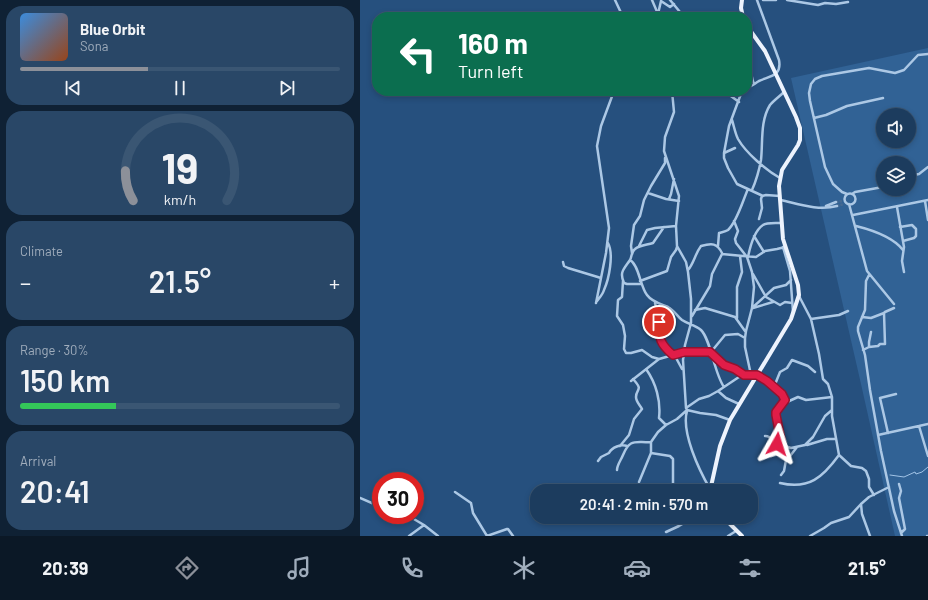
<!DOCTYPE html>
<html lang="en">
<head>
<meta charset="utf-8">
<style>
  body { margin:0; font-family:Barlow,sans-serif; background:#294767; color:#f1f3f6; height:100vh; display:flex; flex-direction:column; font-size:15px; white-space:nowrap }
  * { box-sizing:border-box; margin:0 }
  p { font-size:13px; color:#a0adbc }
  .icon { flex:none; width:22px; height:22px; fill:none; stroke:currentColor; stroke-width:2; stroke-linecap:round; stroke-linejoin:round }
  .map { position:relative; flex:1; overflow:hidden }
  .details { display:flex; flex-direction:column; gap:6px; padding:6px; background:#0f2134; width:360px }
  .details>* { flex:none }
  .top-card { position:absolute; left:12px; top:12px; width:380px; height:84px; border-radius:16px; box-shadow:0 2px 6px #0003,0 0 0 1px #3a5673; background:#0b6e4f; color:#fff; overflow:hidden }
  .fabs { position:absolute; left:516px; top:108px; display:grid; gap:8px }
  .fabs a { display:grid; place-items:center; width:40px; height:40px; border-radius:50%; background:#1c3c5e; box-shadow:0 2px 6px #0003,0 0 0 1px #3a5673; font-size:20px }
  .speed { position:absolute; left:12px; top:472px; display:flex; gap:8px; font-size:20px; font-weight:700; text-align:center }
  .speed>* { display:grid; place-content:center; width:52px; height:52px; border-radius:50%; background:#1c3c5e; box-shadow:0 2px 6px #0003,0 0 0 1px #3a5673; line-height:1 }
  .speed .limit { border:6px solid #d22; background:#fff; color:#111 }
  .pin { position:absolute; display:grid; place-items:center; width:34px; height:34px; color:#fff; margin:-17px; border:2px solid #fff; border-radius:50%; box-shadow:0 1px 4px #0007 }
  .me { position:absolute; width:44px; margin:-22px; rotate:6deg; stroke-linejoin:round; filter:drop-shadow(0 0 3px #0008) }
  .turn { display:flex; align-items:center; gap:14px; height:84px; padding:0 20px; font-size:18px }
  .turn .icon { width:52px; height:52px; stroke-width:2.5 }
  .turn b { display:block; font-size:28px; line-height:34px }
  .big { font-size:30px; font-weight:600; line-height:1.1 }
  .details .card { flex:1; display:flex; flex-direction:column; justify-content:center; gap:6px; min-width:0; padding:0 14px; border-radius:16px; background:#294767 }
  .details .dial { align-items:center; gap:0 }
  .dial svg { height:104px; overflow:visible; fill:none; stroke:#3a5673; stroke-width:7; stroke-linecap:round; text-anchor:middle }
  .dial text { fill:#f1f3f6; stroke:none }
  .song { display:flex; align-items:center; gap:12px }
  .cover { width:48px; height:48px; border-radius:6px; background:linear-gradient(135deg,hsl(210 70% 55%),hsl(20 70% 35%)) }
  .played { height:4px; border-radius:2px; background:linear-gradient(90deg,#8c9099 40%,#3a5673 40%) }
  .keys { display:flex; justify-content:space-around; direction:ltr }
  .heat { display:flex; justify-content:space-between; align-items:center; font-size:22px; direction:ltr }
  .charge { height:6px; border-radius:3px; background:linear-gradient(90deg,#34c759 30%,#3a5673 0) }
  .trip { position:absolute; left:170px; top:484px; width:228px; height:40px; border-radius:16px; background:#1c3c5e; box-shadow:0 2px 6px #0003,0 0 0 1px #3a5673; font-weight:600; line-height:40px; text-align:center }
  .tabs { display:flex; height:64px; justify-content:space-around; align-items:center; background:#0b1826; color:#a0adbc }
  .tabs .icon { width:28px; height:28px }
  .tabs .on { color:#8c9099 }
  .tabs b { font-size:18px; color:#f1f3f6 }
  main { display:flex; flex:1; min-height:0 }
  .map>svg:first-child { display:block }
  .green { fill:#316295; fill-rule:evenodd }
  .lines { fill:none; stroke-linecap:round; stroke-linejoin:round }
  .stream { stroke:#a1c3e6; stroke-width:1 }
  .minor-tunnel { stroke:#476a91; stroke-width:2.5; stroke-dasharray:2.5 1; stroke-linecap:butt }
  .minor { stroke:#acc8e5; stroke-width:2.5 }
  .primary { stroke:#edf3fd; stroke-width:4 }
  .route-casing { stroke:#92132f; stroke-width:10 }
  .route { stroke:#e11d48; stroke-width:7 }
</style>
</head>
<body>
<main>
<section class="details">
<div class="card">
<div class="song"><i class="cover"></i><div><b>Blue Orbit</b><p>Sona</p></div></div>
<div class="played"></div>
<div class="keys"><svg class="icon" aria-label="previous" viewBox="0 0 24 24"><path d="M18 5L8 12l10 7zM5 5v14"/></svg><svg class="icon" aria-label="pause" viewBox="0 0 24 24"><path d="M8 5v14M16 5v14"/></svg><svg class="icon" aria-label="next" viewBox="0 0 24 24"><path d="M6 5l10 7-10 7zM19 5v14"/></svg></div>
</div>
<div class="card dial"><svg viewBox="0 0 100 80">
<path d="M14 69A42 42 0 1 1 86 69"/>
<path d="M14 69A42 42 0 0 1 8 46" stroke="#8c9099"/>
<text x="50" y="56" font-size="32" font-weight="700">19</text>
<text x="50" y="72" font-size="11">km/h</text>
</svg></div>
<div class="card"><p>Climate</p>
<div class="heat"><a>−</a><b class="big">21.5°</b><a>+</a></div>
</div>
<div class="card"><p>Range · 30%</p><b class="big">150 km</b><div class="charge"></div></div>
<div class="card"><p>Arrival</p><b class="big">20:41</b></div>
</section>
<div class="map">
<svg width="568" height="536" viewBox="0 0 568 536">
  <rect width="100%" height="100%" fill="#26507e"/>
  <!-- green -->
  <path class="green" d="M 568,48 L 568,536 L 535,536 L 501,384 L 431,78 ZM 523,115 L 549,115 L 549,141 L 523,141 ZM 523,163 L 549,163 L 549,189 L 523,189 Z"/>
  <g class="lines">
    <!-- stream -->
    <path class="stream" d="M 530,475 L 544,477 L 555,472 L 556,474 L 562,472 L 568,467"/>
    <!-- minor-tunnel -->
    <path class="minor-tunnel" d="M 476,202 L 483,201
      M 477,206 L 484,204"/>
    <!-- minor -->
    <path class="minor" d="M 255,0 L 263,17
      M 292,0 L 298,14
      M 310,0 L 320,12 L 322,17
      M 403,0 L 416,0
      M 427,0 L 458,5 L 465,3 L 476,4 L 488,2
      M 298,14 L 301,1 L 310,7 L 314,4
      M 377,17 L 382,15
      M 387,65 C 392,69 391,78 394,84
      M 387,87 C 392,87 394,84 399,81 C 410,76 422,76 419,60 L 397,0
      M 312,91 L 314,112 L 305,137 L 304,151 L 319,196 L 316,226 L 317,246 L 326,262 L 328,272 L 331,299 L 331,323 L 325,345 L 323,360 L 326,408
      M 364,91 L 379,102
      M 382,91 L 369,126 L 364,153 L 364,158 L 368,168 L 377,184 L 403,196
      M 313,96 L 318,91
      M 454,118 L 466,115 L 487,106 L 523,98
      M 372,120 C 374,126 375,133 378,139 C 386,153 406,170 420,178
      M 364,153 L 375,148
      M 549,176 L 559,174 L 568,167
      M 392,190 C 396,181 399,171 401,160 C 403,142 400,121 410,105 C 414,100 420,96 424,92
      M 288,193 L 306,199 L 319,201
      M484.5 199a5.5 5.5 0 1 1 11 0a5.5 5.5 0 1 1-11 0Z
      M 487,194 L 482,192 L 473,184 L 465,167 L 450,101 L 449,93 L 451,84 L 455,79 L 462,76 L 509,68 L 535,73 L 544,70 L 558,55 L 568,54
      M 492,194 L 495,192 L 523,187
      M 309,199 L 311,194 L 314,179
      M 421,200 C 439,204 458,211 477,206
      M 565,201 L 568,220
      M 489,204 L 507,271 L 534,304
      M 466,206 L 476,202
      M 537,207 L 544,247 L 542,261 L 544,272
      M 493,215 L 568,200
      M 399,219 L 402,208 L 401,199 L 402,196 L 406,195 L 420,196
      M 374,221 L 378,231 L 375,239 L 376,243 L 387,257 L 392,272 L 394,287 L 392,308 L 386,331 L 385,338 L 385,347 L 391,375
      M 496,226 C 512,230 533,237 543,250
      M 540,227 L 552,225 L 556,229 L 556,236 L 554,238 L 543,241
      M 394,236 L 404,252
      M 279,246 L 287,230 L 295,228 L 316,226
      M 358,246 L 359,233 C 362,232 365,232 368,230 C 377,222 383,200 388,189
      M 423,247 L 430,271 L 433,312
      M 272,253 L 271,246 L 274,225 L 280,216 L 284,200 L 291,186 L 305,163 L 305,158
      M 388,257 C 390,247 394,231 403,225 C 407,222 417,223 422,223
      M 270,260 C 279,265 280,286 287,295 C 292,302 301,304 308,307 C 314,310 317,316 322,320 C 328,324 335,325 341,330 C 351,340 354,373 364,387
      M 203,262 L 204,266 L 208,268 L 241,278
      M 328,270 C 334,263 335,254 341,246 C 352,243 357,243 362,253
      M 393,274 L 406,297 L 420,305 L 425,302 L 432,303
      M 509,275 L 506,281 L 505,310 L 498,327 L 498,331 L 505,355 L 510,390 L 521,451 L 534,511 L 542,536
      M 263,281 L 262,297 L 258,300 L 257,316 L 263,325 L 265,336 L 264,349 L 266,353 L 271,353 L 282,350 L 292,357 L 299,359 L 324,352 L 335,353 L 348,351 L 353,354 L 362,364 L 375,369 L 384,375
      M 280,281 L 307,271 L 311,257 L 316,250 L 317,247
      M 281,284 L 267,284 L 264,283 C 259,272 264,269 270,260 C 272,257 271,252 275,249 C 280,245 287,245 293,243 L 304,227
      M 439,296 L 451,319 L 459,354 L 463,379 L 468,384 L 472,397 L 472,416 L 479,455 L 491,466 L 502,468 L 506,471 L 509,479 L 509,487 L 514,495
      M 237,301 C 240,297 243,294 244,290 C 249,279 254,254 248,243
      M 236,303 L 246,253 L 249,228 L 237,146 L 241,126 L 254,91
      M 295,303 L 299,320 L 299,336 L 302,343 L 305,348 L 315,356 L 322,369
      M 392,308 L 414,288 L 426,285 L 431,280
      M 393,308 L 413,302
      M 335,310 L 345,308 L 375,317 L 385,331
      M 524,313 L 525,312 L 534,308
      M 332,316 L 350,286 L 352,274 L 362,254 L 383,256 L 396,257 L 405,251 L 417,249 L 425,247
      M 502,317 L 511,318 L 524,313 L 525,344 L 520,344 L 518,346 L 509,347 L 503,350
      M 377,318 L 377,287 L 382,272 L 380,256
      M 451,319 L 479,315 L 488,311
      M 509,347 L 509,342 L 511,332
      M 351,352 L 365,335 L 378,334 L 385,338
      M 286,369 C 296,383 301,401 299,418 L 306,425
      M 271,381 L 299,359
      M 414,387 L 420,372 L 427,368 L 432,360 L 448,366 L 455,372
      M 358,391 L 366,398 L 379,404
      M 327,410 L 340,413 L 356,415 L 370,420
      M 327,411 C 321,432 339,470 350,489
      M 559,426 L 568,456
      M 528,433 L 520,398 L 536,394
      M 518,435 L 568,424
      M 405,436 C 413,436 415,444 421,446
      M 422,445 L 431,448 L 445,445 L 453,437 L 465,416 L 472,410
      M 447,445 L 467,439 L 475,439
      M 260,446 L 269,435 L 274,419 L 282,409 C 280,405 276,402 276,397 C 276,388 284,391 273,379
      M 291,453 L 310,456 L 313,459 L 313,491
      M 411,456 L 424,453
      M 427,460 L 437,447
      M 238,461 L 241,457 L 249,453 C 252,447 261,444 267,446
      M 257,470 C 257,465 261,460 263,455 C 270,438 275,443 291,442 L 298,432 L 306,425 L 317,419 L 327,410 L 326,408 L 339,399 L 349,396 L 358,391 L 379,377 L 384,375 L 397,375 L 407,381 L 422,394 L 427,402 L 438,397 L 446,400 L 472,397
      M 421,475 L 424,471 L 426,460 L 420,441 L 416,415 L 416,412 L 425,400
      M 279,482 L 291,453 L 291,442
      M 420,483 C 449,490 463,477 479,455
      M 539,484 L 541,491 L 539,498 L 545,529 L 541,533
      M 95,492 L 111,503 L 113,513 L 127,536
      M 0,498 L 21,507
      M 47,515 L 64,525
      M 306,532 L 319,526 L 334,517
      M 49,536 L 64,525 L 78,536
      M 127,536 L 147,529 L 148,529 L 153,536
      M 368,536 L 376,531
      M 450,536 L 464,528 L 471,523 L 489,517 L 501,504
      M 510,536 L 502,514 L 501,504 L 509,497 L 529,487
      M 567,536 L 568,536"/>
    <!-- primary -->
    <path class="primary" d="M 382,0 L 381,8 L 383,17
      M 350,491 L 360,446 L 370,420 L 431,319 L 439,295 L 438,285 L 423,239 L 419,186 L 422,170 L 438,145 L 440,140 L 440,128 L 436,117 L 405,51 L 387,26
      M 363,517 L 382,536"/>
  </g>
  <g class="lines">
    <!-- route casing -->
    <g class="route-casing">
      <path id="route" d="M 299,322 C 299,339 300,344 313,355 L 324,352 L 350,352 L 364,365 L 375,369 L 384,375 L 397,375 L 407,381 L 422,394 L 425,400 L 416,412 L 416,415 L 422,446 L 417,444"/>
    </g>
    <!-- route -->
    <use href="#route" class="route"/>
  </g>
</svg>
<div class="fabs">
<a><svg class="icon" aria-label="sound" viewBox="0 0 24 24"><path d="M4 9h4l5-4v14l-5-4H4zM17 9q2 3 0 6"/></svg></a>
<a><svg class="icon" aria-label="layers" viewBox="0 0 24 24"><path d="M12 4l9 5-9 5-9-5zM3 14l9 5 9-5"/></svg></a>
</div>
<div class="speed"><div class="limit">30</div></div>
<div class="pin" style="left:299px;top:322px;background:#d93025"><svg class="icon" aria-label="arrive" viewBox="0 0 24 24"><path d="M6 21V4h12l-3 4 3 4H6"/></svg></div>
<svg class="me" style="left:417px;top:444px" viewBox="-20 -20 40 40"><path d="M0-17L14 15 0 8-14 15z" fill="#e11d48" stroke="#fff" stroke-width="4"/></svg>
<div class="trip">20:41 · 2 min · 570 m</div>
<div class="top-card">
<div class="turn"><svg class="icon" aria-label="left" viewBox="0 0 24 24"><path d="M17 20v-9H6M10 6l-5 5 5 5"/></svg><div><b>160 m</b>Turn left</div></div>
</div>
</div>
</main>
<nav class="tabs">
<b>20:39</b>
<svg class="icon on" aria-label="directions" viewBox="0 0 24 24"><path d="M12 3l9 9-9 9-9-9zM9 14v-3h6M13 9l2 2-2 2"/></svg>
<svg class="icon" aria-label="music" viewBox="0 0 24 24"><path d="M9 18V5l10-2v13"/><circle cx="6" cy="18" r="3"/><circle cx="16" cy="16" r="3"/></svg>
<svg class="icon" aria-label="phone" viewBox="0 0 24 24"><path d="M5 4h4l2 5-3 2q2 4 5 5l2-3 5 2v4C11 20 4 13 5 4z"/></svg>
<svg class="icon" aria-label="climate" viewBox="0 0 24 24"><path d="M12 3v18M4 7l16 10M4 17L20 7"/></svg>
<svg class="icon" aria-label="car" viewBox="0 0 24 24"><path d="M5 17H2v-5l4-1 3-4h7l3 4 3 1v5h-3M9 17h6M6 11h13"/><circle cx="7" cy="17" r="2"/><circle cx="17" cy="17" r="2"/></svg>
<svg class="icon" aria-label="filters" viewBox="0 0 24 24"><path d="M4 7h16M4 17h16"/><circle cx="9" cy="7" r="2"/><circle cx="15" cy="17" r="2"/></svg>
<b>21.5°</b>
</nav>
</body>
</html>
